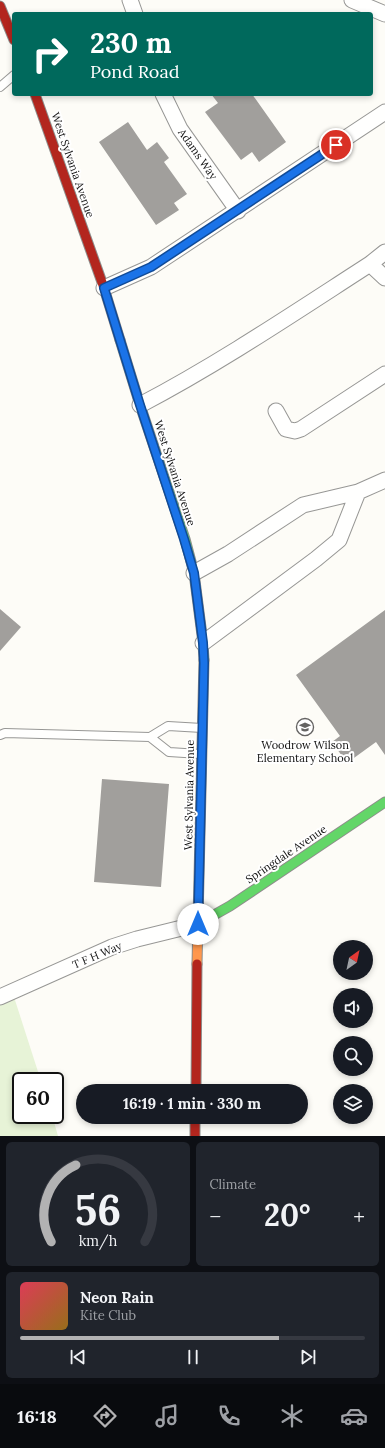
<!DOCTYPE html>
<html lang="en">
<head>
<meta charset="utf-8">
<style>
  body { margin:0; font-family:Lora,serif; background:#20242c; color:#f1f3f6; height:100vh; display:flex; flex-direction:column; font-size:15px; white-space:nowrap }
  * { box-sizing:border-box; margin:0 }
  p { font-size:13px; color:#9ea1a6 }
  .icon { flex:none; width:22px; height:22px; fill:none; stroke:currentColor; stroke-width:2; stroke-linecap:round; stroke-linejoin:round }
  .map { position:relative; height:1136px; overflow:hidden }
  .details { display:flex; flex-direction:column; gap:6px; padding:6px; background:#0d0f14; flex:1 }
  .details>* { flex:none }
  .top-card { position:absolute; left:12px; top:12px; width:361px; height:84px; border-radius:4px; box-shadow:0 2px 6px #0003; background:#00695c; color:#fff; overflow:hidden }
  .needle { width:26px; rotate:33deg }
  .controls { position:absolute; left:333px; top:940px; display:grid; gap:8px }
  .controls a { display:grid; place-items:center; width:40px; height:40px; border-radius:50%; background:#171b24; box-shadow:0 2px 6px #0003; font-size:20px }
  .speed { position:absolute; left:12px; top:1072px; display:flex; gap:8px; font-size:20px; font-weight:700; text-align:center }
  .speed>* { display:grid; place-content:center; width:52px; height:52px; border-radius:50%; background:#171b24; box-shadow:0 2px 6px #0003; line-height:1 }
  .speed .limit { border:2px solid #111; border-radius:6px; background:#fff; color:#111 }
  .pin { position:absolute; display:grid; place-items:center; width:34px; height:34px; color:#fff; margin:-17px; border:2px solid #fff; border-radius:50%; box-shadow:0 1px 4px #0007 }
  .me { position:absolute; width:44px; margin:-22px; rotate:0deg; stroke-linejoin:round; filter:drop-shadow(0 0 3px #0008) }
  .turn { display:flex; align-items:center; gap:14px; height:84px; padding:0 12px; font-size:18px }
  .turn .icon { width:52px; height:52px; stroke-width:2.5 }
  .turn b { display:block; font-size:28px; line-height:34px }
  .big { font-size:30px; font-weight:700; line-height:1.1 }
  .details .card { flex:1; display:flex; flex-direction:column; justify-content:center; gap:6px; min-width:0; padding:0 14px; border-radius:6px; background:#20242c }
  .details .dial { align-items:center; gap:0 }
  .dial svg { height:104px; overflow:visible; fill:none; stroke:#363941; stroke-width:7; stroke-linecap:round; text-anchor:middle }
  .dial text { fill:#f1f3f6; stroke:none }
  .song { display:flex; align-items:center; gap:12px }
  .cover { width:48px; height:48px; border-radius:6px; background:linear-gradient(135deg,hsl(350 70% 55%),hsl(40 70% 35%)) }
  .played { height:4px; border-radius:2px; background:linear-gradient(90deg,#b2b2b3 75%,#363941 75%) }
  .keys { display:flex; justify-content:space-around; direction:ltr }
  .heat { display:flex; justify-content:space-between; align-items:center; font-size:22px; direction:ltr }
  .details .tiles { flex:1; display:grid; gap:6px; grid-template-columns:1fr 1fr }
  .card:last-child { grid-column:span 2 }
  .trip { position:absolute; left:76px; top:1084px; width:232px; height:40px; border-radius:20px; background:#171b24; box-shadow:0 2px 6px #0003; font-weight:700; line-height:40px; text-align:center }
  .menu { display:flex; height:64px; justify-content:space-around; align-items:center; background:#090b0e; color:#9ea1a6 }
  .menu .icon { width:28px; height:28px }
  .menu .on { color:#b2b2b3 }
  .menu b { font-size:18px; color:#f1f3f6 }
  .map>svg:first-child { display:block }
  .green { fill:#e7f3d7 }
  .building { fill:#a19f9c }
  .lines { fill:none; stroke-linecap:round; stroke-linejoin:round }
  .lane-casing { stroke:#979795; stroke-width:10 }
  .street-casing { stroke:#979795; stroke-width:17 }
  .fast-casing { stroke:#8e8d8b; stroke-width:11 }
  .slow-casing { stroke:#8e8d8b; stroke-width:11 }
  .jam-casing { stroke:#8e8d8b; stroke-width:11 }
  .lane { stroke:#fffffe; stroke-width:8 }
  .street { stroke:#fffffe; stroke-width:15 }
  .fast { stroke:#63d668; stroke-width:9 }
  .slow { stroke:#ff974d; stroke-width:9 }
  .jam { stroke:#b3261e; stroke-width:9 }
  .route-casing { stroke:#114b97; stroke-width:10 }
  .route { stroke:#1a73e8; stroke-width:7 }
  .labels { text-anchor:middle; stroke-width:4; stroke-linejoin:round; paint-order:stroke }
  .street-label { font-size:11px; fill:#111; stroke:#fff }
  .poi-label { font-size:11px; fill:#111; stroke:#fff }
</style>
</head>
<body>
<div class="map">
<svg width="385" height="1136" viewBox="0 0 385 1136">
  <rect width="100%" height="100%" fill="#fdfcf7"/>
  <!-- green -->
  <path class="green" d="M 14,997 L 41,1081 L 21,1081 L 21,1115 L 52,1115 L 58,1136 L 0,1136 L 0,1002 Z"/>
  <!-- building -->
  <path class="building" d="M 211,94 L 252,94 L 286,142 L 259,162 L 252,152 L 241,160 L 205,112 L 218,103 Z
    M 128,122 L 147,150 L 157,142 L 169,158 L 164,162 L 187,194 L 174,203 L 179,210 L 156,225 L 99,142 Z
    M 0,609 L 21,627 L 0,651 Z
    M 385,610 L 385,755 L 376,742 L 347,763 L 332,742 L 340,736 L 296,675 Z
    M 102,779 L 169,784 L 161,887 L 94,882 Z"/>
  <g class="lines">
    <!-- lane casing -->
    <g class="lane-casing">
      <path id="lane" d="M 0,87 L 14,75
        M 0,735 L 5,733 L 150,737
        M 200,754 L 169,752 L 150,737 L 168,726 L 202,728"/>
    </g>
    <!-- street casing -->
    <g class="street-casing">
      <path id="street" d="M 130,0 L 135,14
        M 352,0 L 385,14
        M 163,94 L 180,129 L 238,211
        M 370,264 L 385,278
        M 104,288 L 151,267 L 385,112
        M 140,405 C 220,363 294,313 370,264 L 385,252
        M 276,411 L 286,429 L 295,431 L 301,429 L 385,374
        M 194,573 L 228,554 L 303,505 L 358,492 L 385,480
        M 203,643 L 316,559 L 339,540 L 358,492
        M 0,997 L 112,947 L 137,939 L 198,924"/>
    </g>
    <!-- fast casing -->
    <g class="fast-casing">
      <path id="fast" d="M 120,340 L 140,405 L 185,539 L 194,573 L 203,643 L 204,660
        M 198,924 L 230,906 L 385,802"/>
    </g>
    <!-- slow casing -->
    <g class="slow-casing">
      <path id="slow" d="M 197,964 L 204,660"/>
    </g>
    <!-- jam casing -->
    <g class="jam-casing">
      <path id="jam" d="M 0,6 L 14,40
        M 35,94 L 104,288 L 120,340
        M 196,1091 L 197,964
        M 195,1117 L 195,1136"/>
    </g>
    <!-- lane -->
    <use href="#lane" class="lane"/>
    <!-- street -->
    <use href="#street" class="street"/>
    <!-- fast -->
    <use href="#fast" class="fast"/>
    <!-- slow -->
    <use href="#slow" class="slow"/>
    <!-- jam -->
    <use href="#jam" class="jam"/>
  </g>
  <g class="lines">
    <!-- route casing -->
    <g class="route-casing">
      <path id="route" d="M 198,924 L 204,663 L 203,643 L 194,573 L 184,539 L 140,405 L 104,288 L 151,267 L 336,145"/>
    </g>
    <!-- route -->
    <use href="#route" class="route"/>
  </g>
  <!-- icons -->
  <defs>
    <g id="school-ring" transform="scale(0.9)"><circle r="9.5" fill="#fff" stroke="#646362" stroke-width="1.5"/><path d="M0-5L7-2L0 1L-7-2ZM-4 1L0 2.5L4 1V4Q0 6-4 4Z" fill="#646362"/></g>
  </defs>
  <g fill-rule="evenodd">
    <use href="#school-ring" x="305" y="727"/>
  </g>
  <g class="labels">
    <!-- street labels -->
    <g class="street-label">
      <text transform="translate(198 154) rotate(55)" y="4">Adams Way</text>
      <text transform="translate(73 165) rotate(71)" y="4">West Sylvania Avenue</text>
      <text transform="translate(175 473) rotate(72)" y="4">West Sylvania Avenue</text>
      <text transform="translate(189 795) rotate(-89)" y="4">West Sylvania Avenue</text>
      <text transform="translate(286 854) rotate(-34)" y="4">Springdale Avenue</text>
      <text transform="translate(97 955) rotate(-23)" y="4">T F H Way</text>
    </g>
    <!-- poi labels -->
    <g class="poi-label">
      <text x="305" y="749">Woodrow Wilson<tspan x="305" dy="13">Elementary School</tspan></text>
    </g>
  </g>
</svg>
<div class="controls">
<a><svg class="needle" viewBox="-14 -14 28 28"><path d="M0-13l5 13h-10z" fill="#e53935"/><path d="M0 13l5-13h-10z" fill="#9ea1a6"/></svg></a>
<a><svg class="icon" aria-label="sound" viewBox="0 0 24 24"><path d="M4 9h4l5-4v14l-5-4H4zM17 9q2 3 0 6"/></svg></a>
<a><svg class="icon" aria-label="search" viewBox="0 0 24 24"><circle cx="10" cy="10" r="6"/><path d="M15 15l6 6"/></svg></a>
<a><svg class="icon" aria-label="layers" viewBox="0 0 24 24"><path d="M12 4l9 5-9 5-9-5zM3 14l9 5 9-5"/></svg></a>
</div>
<div class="speed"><div class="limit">60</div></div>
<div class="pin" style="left:336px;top:145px;background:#d93025"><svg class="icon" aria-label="arrive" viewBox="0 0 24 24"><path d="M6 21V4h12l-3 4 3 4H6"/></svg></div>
<svg class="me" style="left:198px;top:924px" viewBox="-20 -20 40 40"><circle r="19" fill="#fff"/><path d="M0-13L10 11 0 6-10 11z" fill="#1a73e8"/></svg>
<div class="trip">16:19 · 1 min · 330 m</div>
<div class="top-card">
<div class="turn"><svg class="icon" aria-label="right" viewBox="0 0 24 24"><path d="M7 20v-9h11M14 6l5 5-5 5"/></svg><div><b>230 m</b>Pond Road</div></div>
</div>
</div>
<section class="details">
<div class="tiles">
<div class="card dial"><svg viewBox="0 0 100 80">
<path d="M14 69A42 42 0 1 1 86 69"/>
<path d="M14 69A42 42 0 0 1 33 10" stroke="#b2b2b3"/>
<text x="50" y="56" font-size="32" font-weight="700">56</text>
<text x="50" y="72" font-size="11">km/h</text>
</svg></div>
<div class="card"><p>Climate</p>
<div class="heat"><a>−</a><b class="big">20°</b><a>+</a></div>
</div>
<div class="card">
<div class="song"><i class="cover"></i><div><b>Neon Rain</b><p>Kite Club</p></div></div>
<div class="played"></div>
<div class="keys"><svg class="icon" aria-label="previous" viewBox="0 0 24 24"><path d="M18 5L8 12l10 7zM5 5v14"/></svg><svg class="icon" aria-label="pause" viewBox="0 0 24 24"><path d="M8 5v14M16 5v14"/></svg><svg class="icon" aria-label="next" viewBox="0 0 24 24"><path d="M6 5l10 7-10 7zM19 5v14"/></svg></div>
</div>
</div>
</section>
<nav class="menu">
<b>16:18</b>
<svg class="icon on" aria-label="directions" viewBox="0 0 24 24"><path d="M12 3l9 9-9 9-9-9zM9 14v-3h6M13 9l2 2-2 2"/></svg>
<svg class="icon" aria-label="music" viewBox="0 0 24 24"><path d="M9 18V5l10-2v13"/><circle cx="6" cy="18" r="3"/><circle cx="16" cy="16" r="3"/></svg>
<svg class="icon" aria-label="phone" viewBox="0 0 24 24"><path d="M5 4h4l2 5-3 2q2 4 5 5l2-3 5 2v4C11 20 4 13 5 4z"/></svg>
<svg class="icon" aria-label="climate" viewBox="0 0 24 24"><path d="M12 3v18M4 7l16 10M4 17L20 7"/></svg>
<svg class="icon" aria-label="car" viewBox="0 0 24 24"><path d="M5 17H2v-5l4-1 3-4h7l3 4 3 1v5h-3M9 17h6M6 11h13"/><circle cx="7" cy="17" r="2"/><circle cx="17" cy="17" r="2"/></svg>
</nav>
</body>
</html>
